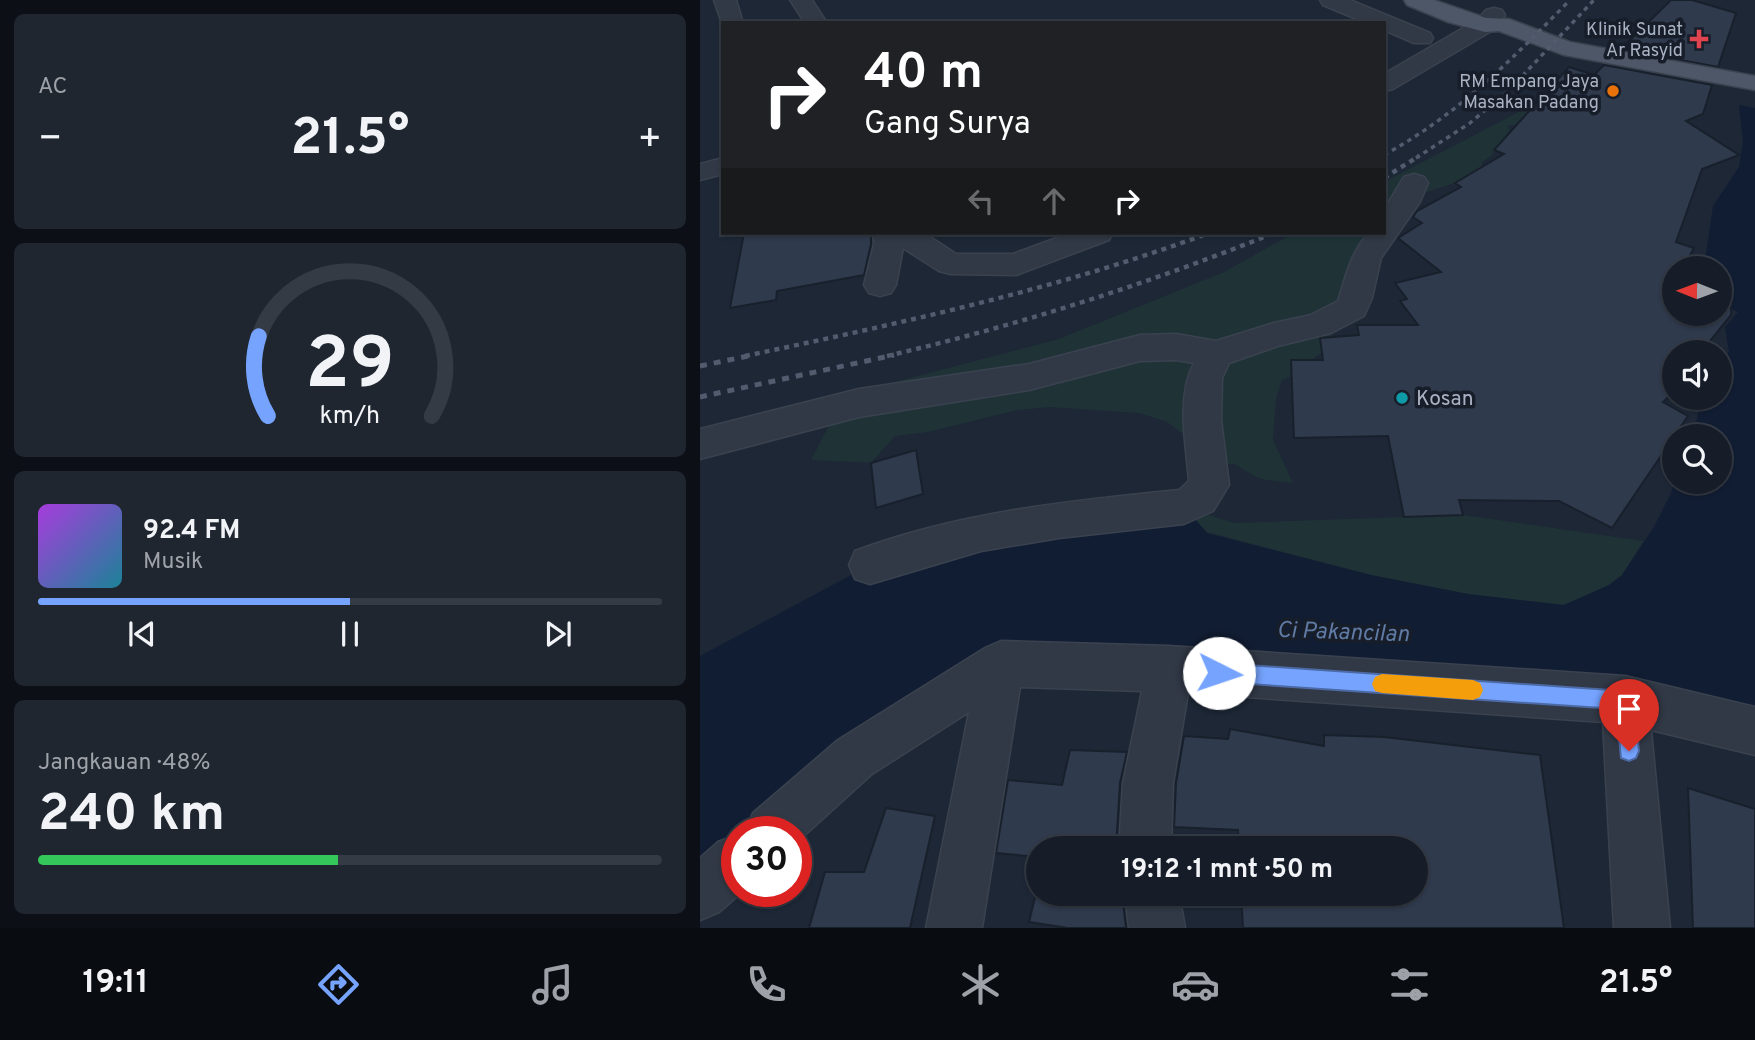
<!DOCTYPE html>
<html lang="id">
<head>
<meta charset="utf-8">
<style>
  body { margin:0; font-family:Overpass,sans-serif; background:#1f2630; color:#f1f3f6; height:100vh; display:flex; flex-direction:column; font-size:26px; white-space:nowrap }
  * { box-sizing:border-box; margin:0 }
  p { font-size:23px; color:#9ea2a8 }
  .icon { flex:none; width:38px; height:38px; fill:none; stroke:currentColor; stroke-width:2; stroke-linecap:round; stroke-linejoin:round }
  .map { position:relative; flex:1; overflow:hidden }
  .sheet { display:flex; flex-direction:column; gap:14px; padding:14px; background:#0c1016; width:700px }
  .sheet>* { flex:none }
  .banner { position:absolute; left:21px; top:21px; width:665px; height:214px; border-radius:0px; box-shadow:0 2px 5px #0004,0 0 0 2px #353b45; background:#202124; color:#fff; overflow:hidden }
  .needle { width:46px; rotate:271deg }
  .tools { position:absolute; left:962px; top:256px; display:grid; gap:14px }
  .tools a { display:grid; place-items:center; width:70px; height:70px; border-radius:50%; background:#161d28; box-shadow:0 2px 5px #0004,0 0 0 2px #353b45; font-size:35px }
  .speed { position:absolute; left:21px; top:816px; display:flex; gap:14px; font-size:35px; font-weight:700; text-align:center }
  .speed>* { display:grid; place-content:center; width:91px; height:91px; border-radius:50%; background:#161d28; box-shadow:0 2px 5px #0004,0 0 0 2px #353b45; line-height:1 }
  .speed .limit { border:10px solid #d22; background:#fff; color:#111 }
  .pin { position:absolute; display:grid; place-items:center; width:60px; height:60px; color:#fff; margin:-72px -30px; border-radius:50% 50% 50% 0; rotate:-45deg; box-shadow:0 0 7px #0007 }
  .pin .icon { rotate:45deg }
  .me { position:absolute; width:77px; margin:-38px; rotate:94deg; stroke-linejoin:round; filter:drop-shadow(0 0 5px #0008) }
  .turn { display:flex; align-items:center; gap:24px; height:147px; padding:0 28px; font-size:32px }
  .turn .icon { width:91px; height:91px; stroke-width:2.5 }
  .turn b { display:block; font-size:49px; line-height:60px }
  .lanes { display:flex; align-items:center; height:66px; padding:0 28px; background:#0003; justify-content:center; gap:35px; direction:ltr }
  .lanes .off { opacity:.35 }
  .big { font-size:52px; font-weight:700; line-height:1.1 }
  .sheet .card { flex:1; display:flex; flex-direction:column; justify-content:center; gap:10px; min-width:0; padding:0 24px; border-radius:10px; background:#1f2630 }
  .sheet .dial { align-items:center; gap:0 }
  .dial svg { height:182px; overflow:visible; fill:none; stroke:#353b45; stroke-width:7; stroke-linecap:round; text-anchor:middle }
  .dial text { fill:#f1f3f6; stroke:none }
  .song { display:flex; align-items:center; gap:21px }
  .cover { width:84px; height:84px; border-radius:10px; background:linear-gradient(135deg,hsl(280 70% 55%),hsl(190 70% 35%)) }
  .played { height:7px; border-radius:4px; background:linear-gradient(90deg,#75a3fe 50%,#353b45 50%) }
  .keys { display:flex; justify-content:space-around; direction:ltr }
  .heat { display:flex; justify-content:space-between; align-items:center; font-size:38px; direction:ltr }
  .charge { height:10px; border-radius:5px; background:linear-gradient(90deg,#34c759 48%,#353b45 0) }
  .trip { position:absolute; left:326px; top:836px; width:402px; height:70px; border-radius:35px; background:#161d28; box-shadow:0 2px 5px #0004,0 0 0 2px #353b45; font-weight:700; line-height:70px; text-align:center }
  .tab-bar { display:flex; height:112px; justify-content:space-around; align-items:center; background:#090c10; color:#9ea2a8 }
  .tab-bar .icon { width:49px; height:49px }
  .tab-bar .on { color:#75a3fe }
  .tab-bar b { font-size:32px; color:#f1f3f6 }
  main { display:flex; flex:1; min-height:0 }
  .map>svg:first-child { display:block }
  .green { fill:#1f3337 }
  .water { fill:#111d33 }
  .building { fill:#2f3a4d; stroke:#18202c; stroke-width:2 }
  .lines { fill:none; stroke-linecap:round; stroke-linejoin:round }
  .minor-casing { stroke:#3a424f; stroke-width:3 }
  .major-casing { stroke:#3a424f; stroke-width:3 }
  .minor { fill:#313946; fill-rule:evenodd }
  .major { fill:#4e5767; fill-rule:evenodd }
  .rail-far2 { stroke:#525c6e; stroke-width:3.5; stroke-dasharray:4.5 4.5; stroke-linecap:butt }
  .rail-far1 { stroke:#525c6e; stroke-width:4.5; stroke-dasharray:5 5; stroke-linecap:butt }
  .rail { stroke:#525c6e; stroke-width:5; stroke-dasharray:7 7; stroke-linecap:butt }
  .route { fill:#75a3fe; stroke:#4c6aa5; stroke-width:2 }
  .slow { fill:#f59e0b }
  .health-dot { fill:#e0444e; stroke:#171e2a; stroke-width:2.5 }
  .food-dot { fill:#e8710a; stroke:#171e2a; stroke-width:2.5 }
  .culture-dot { fill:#0f9aa8; stroke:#171e2a; stroke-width:2.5 }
  .labels { text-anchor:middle; stroke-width:7; stroke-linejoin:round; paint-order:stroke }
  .far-poi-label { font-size:18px; fill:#aab3c4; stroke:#171e2a; text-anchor:end }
  .poi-label { font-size:21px; fill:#aab3c4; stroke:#171e2a; text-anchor:start }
  .water-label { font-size:23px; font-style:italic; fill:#607ba6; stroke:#171e2a }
</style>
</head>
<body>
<main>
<section class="sheet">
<div class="card"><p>AC</p>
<div class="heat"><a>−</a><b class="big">21.5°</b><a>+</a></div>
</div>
<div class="card dial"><svg viewBox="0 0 100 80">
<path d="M14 69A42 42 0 1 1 86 69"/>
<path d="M14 69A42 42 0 0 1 10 34" stroke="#75a3fe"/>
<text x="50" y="56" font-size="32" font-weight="700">29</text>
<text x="50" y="72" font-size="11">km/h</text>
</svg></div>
<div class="card">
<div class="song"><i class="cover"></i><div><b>92.4 FM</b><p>Musik</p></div></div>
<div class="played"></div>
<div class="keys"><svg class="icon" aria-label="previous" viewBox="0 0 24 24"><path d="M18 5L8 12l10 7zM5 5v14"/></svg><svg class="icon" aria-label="pause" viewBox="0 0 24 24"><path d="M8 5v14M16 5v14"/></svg><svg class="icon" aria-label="next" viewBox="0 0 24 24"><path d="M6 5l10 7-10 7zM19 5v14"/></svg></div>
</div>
<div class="card"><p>Jangkauan · 48%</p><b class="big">240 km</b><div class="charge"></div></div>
</section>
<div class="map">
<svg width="1055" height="928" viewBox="0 0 1055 928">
  <rect width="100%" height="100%" fill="#1d2736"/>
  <!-- green -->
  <path class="green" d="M 836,103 L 817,125 L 808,125 L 810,130 L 791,156 L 782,162 L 781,168 L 755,183 L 720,194 L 684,240 L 646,320 L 631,335 L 622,353 L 611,360 L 591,360 L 592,376 L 582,380 L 576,399 L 573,440 L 593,483 L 560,479 L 534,464 L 522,464 L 467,422 L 440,413 L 349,407 L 317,410 L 228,432 L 195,436 L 171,463 L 111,460 L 145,395 L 359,339 L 524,272 L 594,233 L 684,233 L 684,182 Z
    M 484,507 L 534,523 L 763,515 L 943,541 L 922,575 L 909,585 L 864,605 L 768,594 L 671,575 L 507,532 Z"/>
  <!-- water -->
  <path class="water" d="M 1039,105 L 1055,108 L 1055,731 L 301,664 L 155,757 L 71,831 L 37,831 L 37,861 L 0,894 L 0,656 L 170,565 L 484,507 L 507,533 L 671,575 L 768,594 L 864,605 L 909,585 L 922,575 L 954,527 L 971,493 L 975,480 L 1020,481 L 1020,436 L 989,436 L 997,420 L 1001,397 L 1020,397 L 1020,363 L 1029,352 L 1025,327 L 1038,312 L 1020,305 L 1020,268 L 1004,268 L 1013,206 L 1039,167 L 1043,142 Z"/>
  <!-- building -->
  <path class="building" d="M 971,0 L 992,0 L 1036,13 L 1018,67 L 921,49 Z
    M 904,65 L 1012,85 L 1003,114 L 986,121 L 1039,155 L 1002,169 L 976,242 L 994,248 L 984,266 L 986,268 L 975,268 L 975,313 L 1020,313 L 1020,289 L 1031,295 L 1031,315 L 1010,341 L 1018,346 L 1013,352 L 975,352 L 975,391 L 963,402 L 988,416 L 912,528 L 859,501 L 759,500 L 763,515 L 704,517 L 688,436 L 594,438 L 591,360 L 623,360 L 620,338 L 659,335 L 657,325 L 718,325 L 700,301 L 707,299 L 695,283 L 741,272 L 698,238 L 722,223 L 713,217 L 717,211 L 761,187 L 755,183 L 804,154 L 794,150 L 869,67 L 894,75 Z
    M 44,233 L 171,233 L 171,244 L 164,275 L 77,291 L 76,300 L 30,308 Z
    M 216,450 L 223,494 L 176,508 L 171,463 Z
    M 530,729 L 624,746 L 624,735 L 684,737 L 840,755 L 864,928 L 543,928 L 541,894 L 716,894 L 716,849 L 539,849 L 538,830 L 474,827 L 476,783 L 484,736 L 528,739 Z
    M 370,750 L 427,752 L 420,783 L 416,849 L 338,849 L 338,857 L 296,853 L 308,780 L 362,785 Z
    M 988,788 L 1055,809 L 1055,928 L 993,928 Z
    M 186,808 L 235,816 L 210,928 L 109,928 L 125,872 L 164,872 Z
    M 338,885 L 338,894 L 422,894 L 426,928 L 368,928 L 329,922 Z"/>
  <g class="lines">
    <!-- minor casing -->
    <g class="minor-casing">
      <path id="minor" d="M 14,0 L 36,0 L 43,23 L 23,23 L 23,26 Z
        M 90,0 L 112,0 L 127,23 L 105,23 Z
        M 620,0 L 650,0 L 730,33 L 733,38 L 730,43 L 714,43 L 684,30 L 684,23 L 666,23 L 623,5 Z
        M 794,8 L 802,10 L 805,15 L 793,30 L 693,89 L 684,91 L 684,74 L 777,20 L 786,10 Z
        M 23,158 L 23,174 L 0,180 L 0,164 Z
        M 714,174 L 724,177 L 728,183 L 720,202 L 681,258 L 672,298 L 664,316 L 631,333 L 578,346 L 529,363 L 522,378 L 521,420 L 529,485 L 513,511 L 484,524 L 359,538 L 281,551 L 170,584 L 155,579 L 149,565 L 155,551 C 259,512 369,501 479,490 L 489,481 C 486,444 476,397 494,363 L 476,360 L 440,361 L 329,390 L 159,417 L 0,459 L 0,429 L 159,389 L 329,364 L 440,335 L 476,334 L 516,341 L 574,323 L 611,315 L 638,301 C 647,273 649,257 668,233 L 684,233 L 684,210 L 704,177 Z
        M 173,233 L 224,233 L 256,254 L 313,254 L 370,233 L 413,233 L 409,240 L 316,275 L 250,274 L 239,271 L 203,248 L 196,285 L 191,293 L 180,296 L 169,293 L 164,285 L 174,244 Z
        M 301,641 L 469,646 L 925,676 L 1055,707 L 1055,755 L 951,730 L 970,928 L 914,928 L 903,722 L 488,693 L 473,783 L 471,849 L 419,849 L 423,783 L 442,691 L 320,687 L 282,928 L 226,928 L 269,712 L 172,774 L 96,843 L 96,831 L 45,831 L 53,813 L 138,740 L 285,648 Z
        M 37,835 L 37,891 L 43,891 L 19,912 L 0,920 L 0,858 L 18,842 Z
        M 425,894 L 479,894 L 485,928 L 429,928 Z"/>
    </g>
    <!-- major casing -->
    <g class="major-casing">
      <path id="major" d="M 704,0 L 734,0 L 786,18 L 809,19 L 870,42 L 1055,76 L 1055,90 L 864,55 L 799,31 L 785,32 L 748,22 L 707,5 Z"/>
    </g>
    <!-- minor -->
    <use href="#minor" class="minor"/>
    <!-- major -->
    <use href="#major" class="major"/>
    <!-- rail-far2 -->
    <path class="rail-far2" d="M 684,155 C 759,114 811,60 870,0
      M 716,158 L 770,123 L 810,89 L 894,0"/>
    <!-- rail-far1 -->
    <path class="rail-far1" d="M 684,178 L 719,156
      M 45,356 C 202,323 358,289 509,233
      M 187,356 C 319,325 448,284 574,233"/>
    <!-- rail -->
    <path class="rail" d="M 0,366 L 53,355
      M 0,397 L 194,355"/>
  </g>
  <!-- route -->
  <path class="route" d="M 519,663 L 925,691 L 932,693 L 934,700 L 939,751 L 936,758 L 929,761 L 921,758 L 916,709 L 519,682 L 513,679 L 510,673 L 513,666 Z"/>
  <!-- slow -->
  <path class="slow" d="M 682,674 L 773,680 L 780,683 L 783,690 L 780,697 L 773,700 L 682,693 L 675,691 L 672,684 L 675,677 Z"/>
  <!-- markers -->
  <path class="health-dot" d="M995.5 28.5h7v7h7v7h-7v7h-7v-7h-7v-7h7z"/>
  <circle class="food-dot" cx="913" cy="91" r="7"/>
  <circle class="culture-dot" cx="702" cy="398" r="7"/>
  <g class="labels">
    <!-- far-poi labels -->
    <g class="far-poi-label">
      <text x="983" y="35">Klinik Sunat<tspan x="983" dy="21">Ar Rasyid</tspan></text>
      <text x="899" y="87">RM Empang Jaya<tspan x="899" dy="21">Masakan Padang</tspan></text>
    </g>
    <!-- poi labels -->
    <g class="poi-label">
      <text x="716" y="405">Kosan</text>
    </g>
    <!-- water labels -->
    <g class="water-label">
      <text transform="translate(643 631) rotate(2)" y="8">Ci Pakancilan</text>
    </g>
  </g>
</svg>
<div class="tools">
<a><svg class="needle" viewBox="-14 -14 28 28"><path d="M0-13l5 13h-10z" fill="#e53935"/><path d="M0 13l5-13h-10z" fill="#9ea2a8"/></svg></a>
<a><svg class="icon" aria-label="sound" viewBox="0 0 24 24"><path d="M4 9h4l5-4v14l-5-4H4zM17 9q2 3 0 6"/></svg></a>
<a><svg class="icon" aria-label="search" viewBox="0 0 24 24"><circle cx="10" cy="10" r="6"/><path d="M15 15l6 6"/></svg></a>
</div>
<div class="speed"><div class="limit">30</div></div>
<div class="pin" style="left:929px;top:751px;background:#d93025"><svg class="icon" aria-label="arrive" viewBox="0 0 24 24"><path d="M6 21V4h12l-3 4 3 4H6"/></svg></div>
<svg class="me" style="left:519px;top:673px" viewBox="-20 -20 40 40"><circle r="19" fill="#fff"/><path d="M0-13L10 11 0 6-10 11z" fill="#75a3fe"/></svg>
<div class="trip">19:12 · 1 mnt · 50 m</div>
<div class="banner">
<div class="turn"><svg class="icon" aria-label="right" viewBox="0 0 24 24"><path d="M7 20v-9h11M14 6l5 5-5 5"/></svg><div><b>40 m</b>Gang Surya</div></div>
<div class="lanes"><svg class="icon off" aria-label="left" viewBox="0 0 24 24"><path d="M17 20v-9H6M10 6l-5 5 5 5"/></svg><svg class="icon off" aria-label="ahead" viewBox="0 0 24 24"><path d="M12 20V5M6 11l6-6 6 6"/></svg><svg class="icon" aria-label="right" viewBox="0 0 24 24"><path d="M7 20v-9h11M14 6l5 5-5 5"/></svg></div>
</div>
</div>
</main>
<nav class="tab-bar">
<b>19:11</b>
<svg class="icon on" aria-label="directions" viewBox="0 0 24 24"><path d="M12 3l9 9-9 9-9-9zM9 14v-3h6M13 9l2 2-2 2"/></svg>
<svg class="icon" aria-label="music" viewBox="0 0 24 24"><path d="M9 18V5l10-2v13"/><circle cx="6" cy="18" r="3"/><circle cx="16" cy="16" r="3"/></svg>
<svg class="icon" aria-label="phone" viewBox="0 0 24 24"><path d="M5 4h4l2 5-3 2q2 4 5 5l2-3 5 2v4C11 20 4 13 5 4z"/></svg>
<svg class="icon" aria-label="climate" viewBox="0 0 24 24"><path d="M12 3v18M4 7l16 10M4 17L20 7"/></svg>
<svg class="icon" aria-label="car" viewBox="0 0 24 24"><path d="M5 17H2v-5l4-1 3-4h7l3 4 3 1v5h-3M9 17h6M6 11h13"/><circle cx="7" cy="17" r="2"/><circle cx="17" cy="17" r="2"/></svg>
<svg class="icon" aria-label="filters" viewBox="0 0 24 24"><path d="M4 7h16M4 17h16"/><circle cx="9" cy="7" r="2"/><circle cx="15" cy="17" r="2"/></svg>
<b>21.5°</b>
</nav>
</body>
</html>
